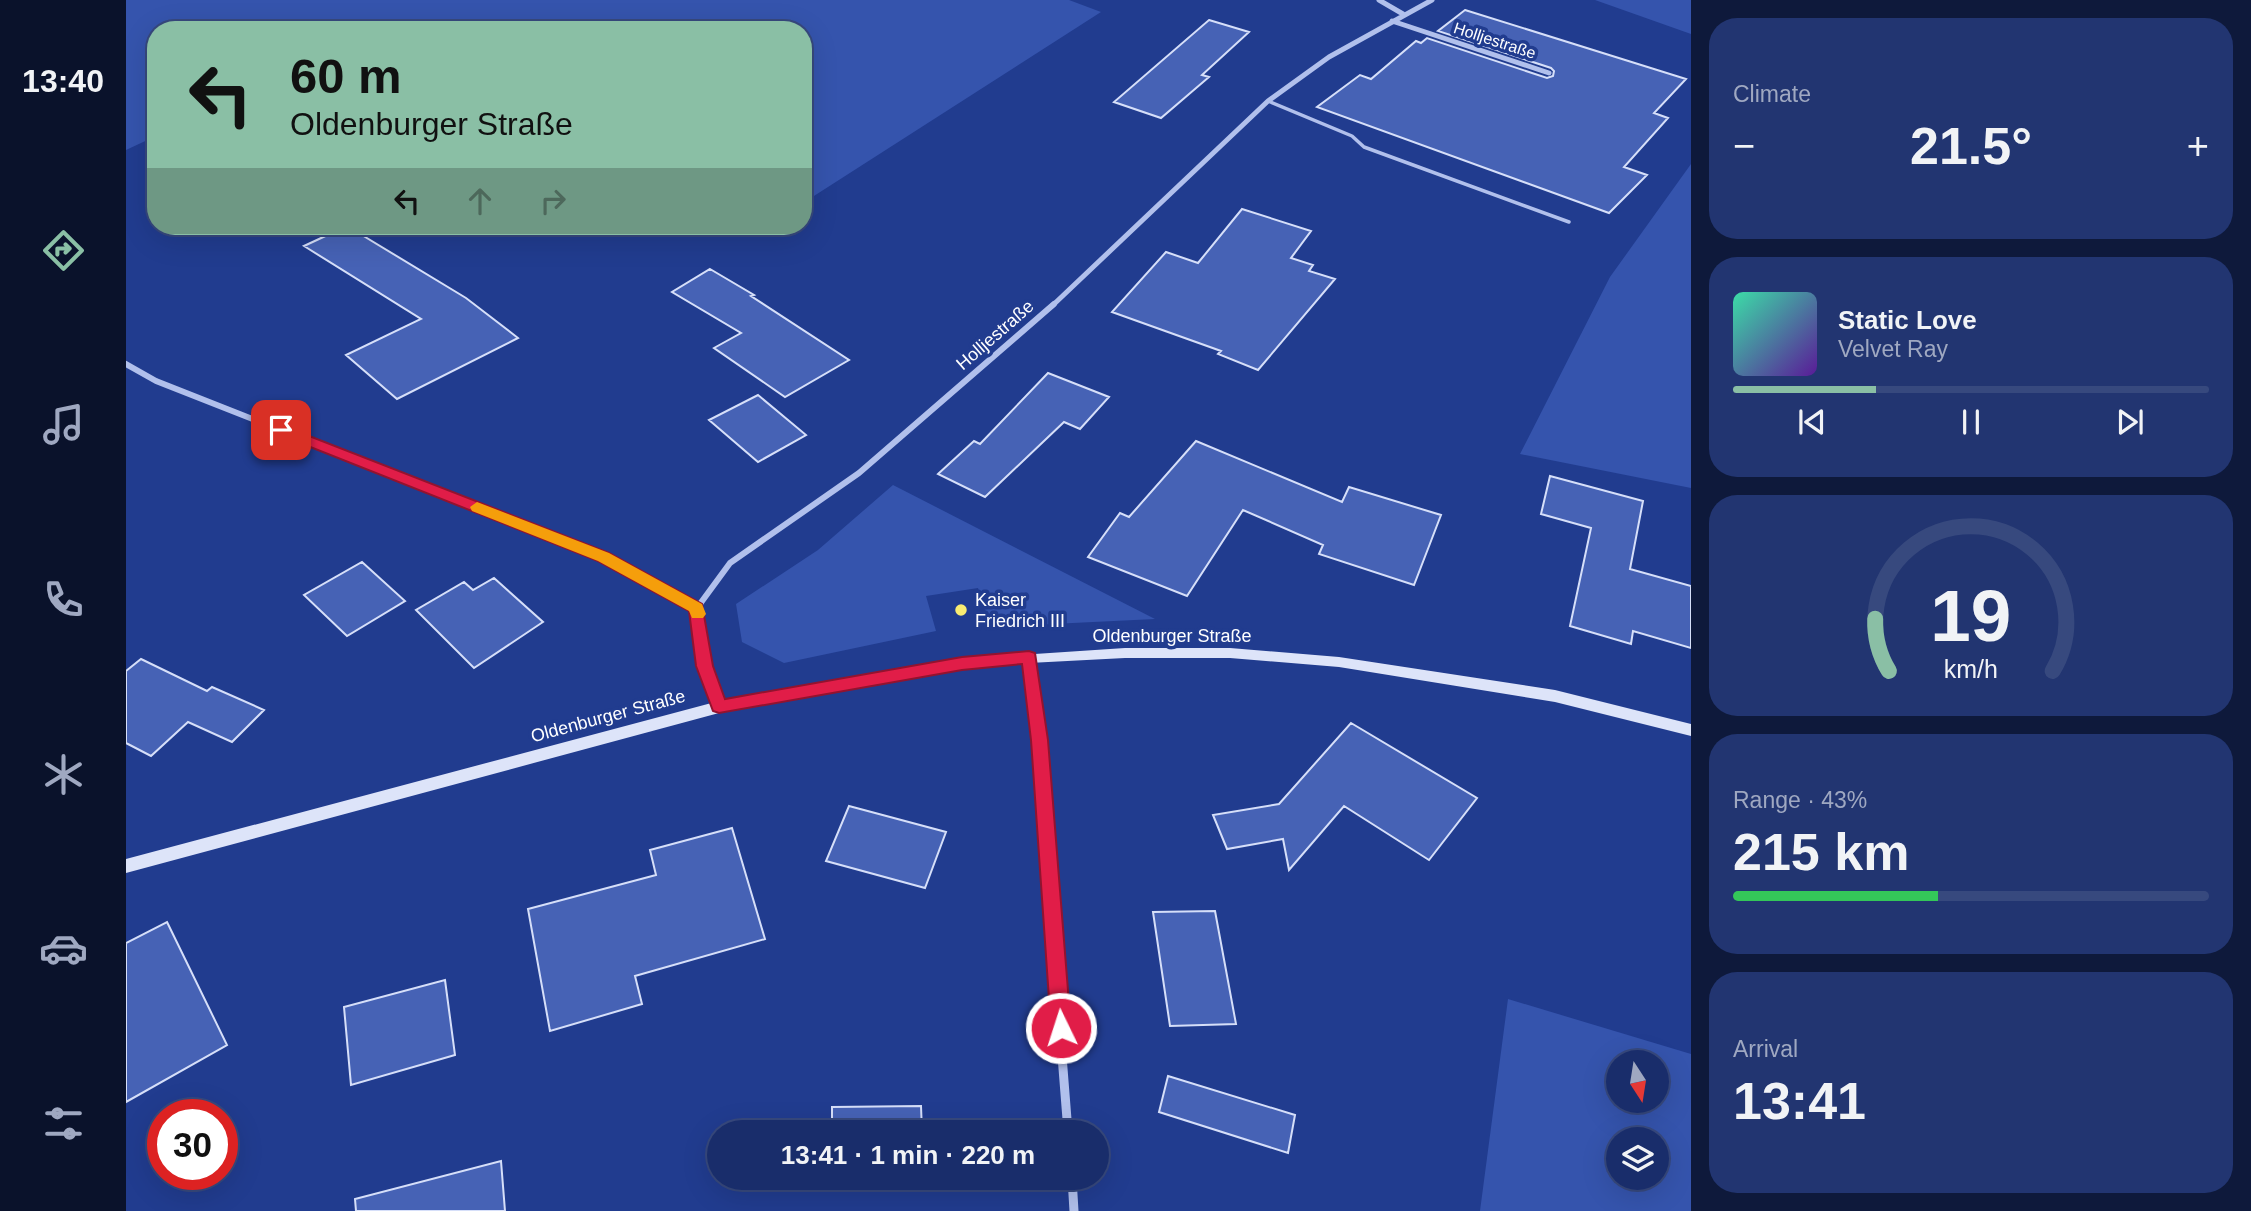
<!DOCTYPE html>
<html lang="en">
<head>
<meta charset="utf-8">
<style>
  body { margin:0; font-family:Arial,sans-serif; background:#223571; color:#f1f3f6; height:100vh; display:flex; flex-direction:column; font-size:26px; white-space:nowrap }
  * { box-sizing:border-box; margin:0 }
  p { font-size:23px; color:#9fa8c1 }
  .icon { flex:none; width:38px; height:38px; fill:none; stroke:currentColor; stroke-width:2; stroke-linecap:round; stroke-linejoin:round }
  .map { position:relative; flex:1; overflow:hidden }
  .details { display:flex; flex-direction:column; gap:18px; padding:18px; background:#0e193b; width:560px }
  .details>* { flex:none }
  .guide { position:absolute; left:21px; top:21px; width:665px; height:214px; border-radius:28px; box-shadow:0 7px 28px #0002,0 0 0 2px #37497e; background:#8abfa5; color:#111; overflow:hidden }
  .needle { width:46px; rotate:168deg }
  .buttons { position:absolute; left:1480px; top:1050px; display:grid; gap:14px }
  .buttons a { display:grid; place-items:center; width:63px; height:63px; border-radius:50%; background:#192d6b; box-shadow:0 7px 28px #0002,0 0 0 2px #37497e; font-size:35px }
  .speed { position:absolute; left:21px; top:1099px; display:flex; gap:14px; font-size:35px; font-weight:700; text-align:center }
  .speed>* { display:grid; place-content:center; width:91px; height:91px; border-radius:50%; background:#192d6b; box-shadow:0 7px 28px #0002,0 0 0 2px #37497e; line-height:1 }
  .speed .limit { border:10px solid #d22; background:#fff; color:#111 }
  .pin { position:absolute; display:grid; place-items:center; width:60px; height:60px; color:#fff; margin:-30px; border-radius:14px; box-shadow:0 4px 10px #0006 }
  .me { position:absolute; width:77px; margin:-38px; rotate:356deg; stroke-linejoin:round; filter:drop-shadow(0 0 5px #0008) }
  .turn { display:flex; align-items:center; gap:24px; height:147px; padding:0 28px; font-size:32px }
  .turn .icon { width:91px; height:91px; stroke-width:2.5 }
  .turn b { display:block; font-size:49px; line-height:60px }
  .lanes { display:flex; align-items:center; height:66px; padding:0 28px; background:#0003; justify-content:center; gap:35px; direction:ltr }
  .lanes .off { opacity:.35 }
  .big { font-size:52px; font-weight:600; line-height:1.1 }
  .details .widget { flex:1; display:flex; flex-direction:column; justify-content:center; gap:10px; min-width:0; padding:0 24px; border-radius:28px; background:#223571 }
  .details .dial { align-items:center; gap:0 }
  .dial svg { height:182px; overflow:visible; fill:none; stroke:#37497e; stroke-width:7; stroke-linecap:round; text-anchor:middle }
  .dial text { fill:#f1f3f6; stroke:none }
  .song { display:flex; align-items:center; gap:21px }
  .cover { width:84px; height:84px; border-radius:10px; background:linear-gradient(135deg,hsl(160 70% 55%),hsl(270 70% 35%)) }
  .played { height:7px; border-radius:4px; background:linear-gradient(90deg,#8abfa5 30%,#37497e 30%) }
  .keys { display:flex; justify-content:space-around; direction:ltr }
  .heat { display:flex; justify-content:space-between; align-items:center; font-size:38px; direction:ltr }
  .charge { height:10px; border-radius:5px; background:linear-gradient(90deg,#34c759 43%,#37497e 0) }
  .trip { position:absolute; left:581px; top:1120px; width:402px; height:70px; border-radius:35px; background:#192d6b; box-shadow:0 7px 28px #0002,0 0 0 2px #37497e; font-weight:600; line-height:70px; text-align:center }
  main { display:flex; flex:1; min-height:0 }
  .dock { display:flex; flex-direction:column; width:126px; justify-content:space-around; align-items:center; background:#0a122b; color:#9fa8c1 }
  .dock .icon { width:49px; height:49px }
  .dock .active { color:#8abfa5 }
  .dock b { font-size:32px; color:#f1f3f6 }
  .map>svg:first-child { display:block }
  .green { fill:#3554ad; fill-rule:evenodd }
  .building { fill:#4662b5; stroke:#d6dff9; stroke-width:2 }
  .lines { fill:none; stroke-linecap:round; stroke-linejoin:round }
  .lane { stroke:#b1c0ec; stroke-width:3.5 }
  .street-far2 { stroke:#b1c0ec; stroke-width:5 }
  .street-far1 { stroke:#b1c0ec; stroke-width:6 }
  .street { stroke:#b1c0ec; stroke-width:9 }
  .secondary { fill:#dde4f9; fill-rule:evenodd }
  .route { fill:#e11d48; stroke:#92132f; stroke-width:2 }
  .slow { fill:#f59e0b }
  .poi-dot { fill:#f9ec72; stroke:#213c8f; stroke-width:2.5 }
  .labels { text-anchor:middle; stroke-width:7; stroke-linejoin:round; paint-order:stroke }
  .far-street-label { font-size:16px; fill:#fff; stroke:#213c8f }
  .street-label { font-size:18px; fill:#fff; stroke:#213c8f }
  .poi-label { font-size:18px; fill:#fff; stroke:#213c8f; text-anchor:start }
</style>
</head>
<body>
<main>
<nav class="dock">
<b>13:40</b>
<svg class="icon active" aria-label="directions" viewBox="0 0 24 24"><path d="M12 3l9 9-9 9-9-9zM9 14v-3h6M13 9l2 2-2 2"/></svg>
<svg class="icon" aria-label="music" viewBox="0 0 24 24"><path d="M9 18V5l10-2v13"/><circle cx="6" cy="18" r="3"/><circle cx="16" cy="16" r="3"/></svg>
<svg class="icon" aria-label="phone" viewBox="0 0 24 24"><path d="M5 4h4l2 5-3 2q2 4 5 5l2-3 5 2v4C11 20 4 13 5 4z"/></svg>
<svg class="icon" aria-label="climate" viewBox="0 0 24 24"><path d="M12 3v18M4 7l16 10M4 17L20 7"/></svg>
<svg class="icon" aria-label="car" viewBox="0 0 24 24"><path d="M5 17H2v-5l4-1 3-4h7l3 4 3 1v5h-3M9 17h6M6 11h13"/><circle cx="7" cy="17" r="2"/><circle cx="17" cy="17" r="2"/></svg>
<svg class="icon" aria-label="filters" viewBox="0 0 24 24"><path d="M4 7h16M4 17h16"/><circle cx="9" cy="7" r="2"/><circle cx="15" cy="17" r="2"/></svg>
</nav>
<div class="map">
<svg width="1565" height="1211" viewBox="0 0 1565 1211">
  <rect width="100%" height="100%" fill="#213c8f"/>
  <!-- green -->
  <path class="green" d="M 0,0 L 943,0 L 975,12 L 677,203 L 677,30 L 277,30 L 262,21 L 239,30 L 30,30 L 30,136 L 0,150 Z
    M 1469,0 L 1565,0 L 1565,34 Z
    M 1565,164 L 1565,488 L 1394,454 L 1484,277 Z
    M 767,485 L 1029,619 L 865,627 L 852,588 L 800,596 L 810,631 L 658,663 L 616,642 L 610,604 L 692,550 Z
    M 1382,999 L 1565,1054 L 1565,1211 L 1354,1211 ZM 1531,1062 L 1531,1101 L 1493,1101 L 1493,1062 ZM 1531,1139 L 1531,1178 L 1493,1178 L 1493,1139 Z"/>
  <!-- building -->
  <path class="building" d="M 1339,10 L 1560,79 L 1528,113 L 1542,118 L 1498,167 L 1521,175 L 1483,213 L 1191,107 L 1234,75 L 1245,79 L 1290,41 L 1295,43 L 1301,38 L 1421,78 L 1427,76 L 1428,71 L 1425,68 L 1312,31 Z
    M 1083,20 L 1123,32 L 1076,75 L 1083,77 L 1035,118 L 988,102 Z
    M 1116,209 L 1185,231 L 1165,258 L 1187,265 L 1183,271 L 1209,279 L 1132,370 L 1092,354 L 1095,351 L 986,312 L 1040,252 L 1072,263 Z
    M 221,226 L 340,298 L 392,338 L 271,399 L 220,355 L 295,319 L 178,246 Z
    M 584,269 L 628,295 L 625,296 L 723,360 L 659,397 L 588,348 L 615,333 L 546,292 Z
    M 922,373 L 983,397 L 954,429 L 938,422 L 859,497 L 812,474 L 848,441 L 854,444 Z
    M 632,395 L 680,435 L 632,462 L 583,420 Z
    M 1070,441 L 1216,502 L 1223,487 L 1315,515 L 1288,585 L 1193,554 L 1197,545 L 1117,510 L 1061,596 L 962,557 L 994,513 L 1003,517 Z
    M 1424,476 L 1517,501 L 1504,569 L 1565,586 L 1565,648 L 1507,631 L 1505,644 L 1444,626 L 1465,528 L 1415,514 Z
    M 236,562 L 279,601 L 221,636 L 178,595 Z
    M 368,578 L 417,622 L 348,668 L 290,610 L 338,582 L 347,590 Z
    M 15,659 L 81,691 L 86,687 L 138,710 L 106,742 L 62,722 L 25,756 L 0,743 L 0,671 Z
    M 1225,723 L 1351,798 L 1303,860 L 1218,806 L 1163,870 L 1157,839 L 1101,849 L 1087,815 L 1153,804 Z
    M 723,806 L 820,832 L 799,888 L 700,861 Z
    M 606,828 L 639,939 L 509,976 L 516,1004 L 424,1031 L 402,909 L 530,875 L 524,850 Z
    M 1089,911 L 1110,1024 L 1044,1026 L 1027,912 Z
    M 41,922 L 101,1045 L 0,1102 L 0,943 Z
    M 319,980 L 329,1055 L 225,1085 L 218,1007 Z
    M 1042,1076 L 1169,1115 L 1162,1153 L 1033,1112 Z
    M 795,1106 L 796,1132 L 706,1132 L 706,1107 Z
    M 375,1161 L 379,1211 L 230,1211 L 229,1199 Z
    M 705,1178 L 797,1178 L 797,1181 L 705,1182 Z"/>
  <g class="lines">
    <!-- lane -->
    <path class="lane" d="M 1142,101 L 1226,136 L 1238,147 L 1443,222"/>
    <!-- street-far2 -->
    <path class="street-far2" d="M 1253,0 L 1277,14
      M 1266,21 L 1423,73
      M 926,306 L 1142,101 L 1203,57 L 1306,0"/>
    <!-- street-far1 -->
    <path class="street-far1" d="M 0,364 L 30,381 L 477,557 L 571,608
      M 903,658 L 908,700
      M 591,700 L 579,666 L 571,608 L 604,563 L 733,473 L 928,304"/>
    <!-- street -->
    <path class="street" d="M 590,699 L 593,707
      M 908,699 L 942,1132
      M 946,1178 L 948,1211"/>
    <!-- secondary -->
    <path class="secondary" d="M 999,648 L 1104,648 L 1213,657 L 1429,690 L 1565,724 L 1565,736 L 1429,702 L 1213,667 L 1104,658 L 999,658 L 903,663 L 836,669 L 593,713 L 0,873 L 0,859 L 593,701 L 836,659 Z"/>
  </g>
  <!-- route -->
  <path class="route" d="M 155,425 L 483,553 L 576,604 L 587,666 L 599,699 L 836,657 L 903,651 L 909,653 L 922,740 L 945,1028 L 942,1034 L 935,1037 L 928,1034 L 925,1028 L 905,740 L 896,664 L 836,670 L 593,713 L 587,711 L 570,666 L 563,611 L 472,561 L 149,433 L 149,426 Z"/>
  <!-- slow -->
  <path class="slow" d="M 351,502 L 483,553 L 576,604 L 580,614 L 577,618 L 566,618 L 563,611 L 472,561 L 346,511 L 344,507 Z"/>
  <!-- markers -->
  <circle class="poi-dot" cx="835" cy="610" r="7"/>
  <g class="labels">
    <!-- far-street labels -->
    <g class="far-street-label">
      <text transform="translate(1369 40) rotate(18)" y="6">Holljestraße</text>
    </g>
    <!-- street labels -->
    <g class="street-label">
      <text transform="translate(869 335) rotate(-41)" y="6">Holljestraße</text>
      <text x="1046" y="642">Oldenburger Straße</text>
      <text transform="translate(482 716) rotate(-15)" y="6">Oldenburger Straße</text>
    </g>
    <!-- poi labels -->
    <g class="poi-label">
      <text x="849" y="606">Kaiser<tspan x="849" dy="21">Friedrich III</tspan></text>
    </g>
  </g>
</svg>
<div class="buttons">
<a><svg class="needle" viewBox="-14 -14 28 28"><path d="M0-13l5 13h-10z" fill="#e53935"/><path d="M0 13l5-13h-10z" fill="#9fa8c1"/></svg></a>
<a><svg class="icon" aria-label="layers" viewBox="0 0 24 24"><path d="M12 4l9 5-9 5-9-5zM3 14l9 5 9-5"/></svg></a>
</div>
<div class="speed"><div class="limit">30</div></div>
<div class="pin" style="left:155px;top:430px;background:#d93025"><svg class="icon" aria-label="arrive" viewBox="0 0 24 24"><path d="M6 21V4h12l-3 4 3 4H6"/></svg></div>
<svg class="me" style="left:935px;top:1028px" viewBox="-20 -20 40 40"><circle r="17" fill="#e11d48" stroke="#fff" stroke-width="3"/><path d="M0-11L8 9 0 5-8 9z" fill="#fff"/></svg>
<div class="trip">13:41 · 1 min · 220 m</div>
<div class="guide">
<div class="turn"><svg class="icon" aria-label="left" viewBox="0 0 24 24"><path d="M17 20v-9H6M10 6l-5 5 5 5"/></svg><div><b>60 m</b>Oldenburger Straße</div></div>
<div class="lanes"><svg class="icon" aria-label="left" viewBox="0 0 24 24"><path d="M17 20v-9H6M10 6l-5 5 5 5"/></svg><svg class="icon off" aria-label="ahead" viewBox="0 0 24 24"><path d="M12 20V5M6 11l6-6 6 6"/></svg><svg class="icon off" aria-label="right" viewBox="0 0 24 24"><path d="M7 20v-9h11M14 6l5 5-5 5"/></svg></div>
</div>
</div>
<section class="details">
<div class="widget"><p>Climate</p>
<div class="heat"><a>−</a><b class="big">21.5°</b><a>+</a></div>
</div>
<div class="widget">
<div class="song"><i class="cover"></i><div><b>Static Love</b><p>Velvet Ray</p></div></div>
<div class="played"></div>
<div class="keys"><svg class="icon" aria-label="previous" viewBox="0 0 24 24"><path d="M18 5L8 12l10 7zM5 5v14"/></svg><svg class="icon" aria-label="pause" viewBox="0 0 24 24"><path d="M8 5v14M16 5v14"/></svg><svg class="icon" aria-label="next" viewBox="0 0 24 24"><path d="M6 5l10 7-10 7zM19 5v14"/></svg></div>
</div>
<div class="widget dial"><svg viewBox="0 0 100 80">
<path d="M14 69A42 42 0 1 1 86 69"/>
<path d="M14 69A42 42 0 0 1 8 46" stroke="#8abfa5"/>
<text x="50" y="56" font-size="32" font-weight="700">19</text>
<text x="50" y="72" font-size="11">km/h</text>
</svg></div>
<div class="widget"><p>Range · 43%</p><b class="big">215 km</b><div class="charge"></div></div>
<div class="widget"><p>Arrival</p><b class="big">13:41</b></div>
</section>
</main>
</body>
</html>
